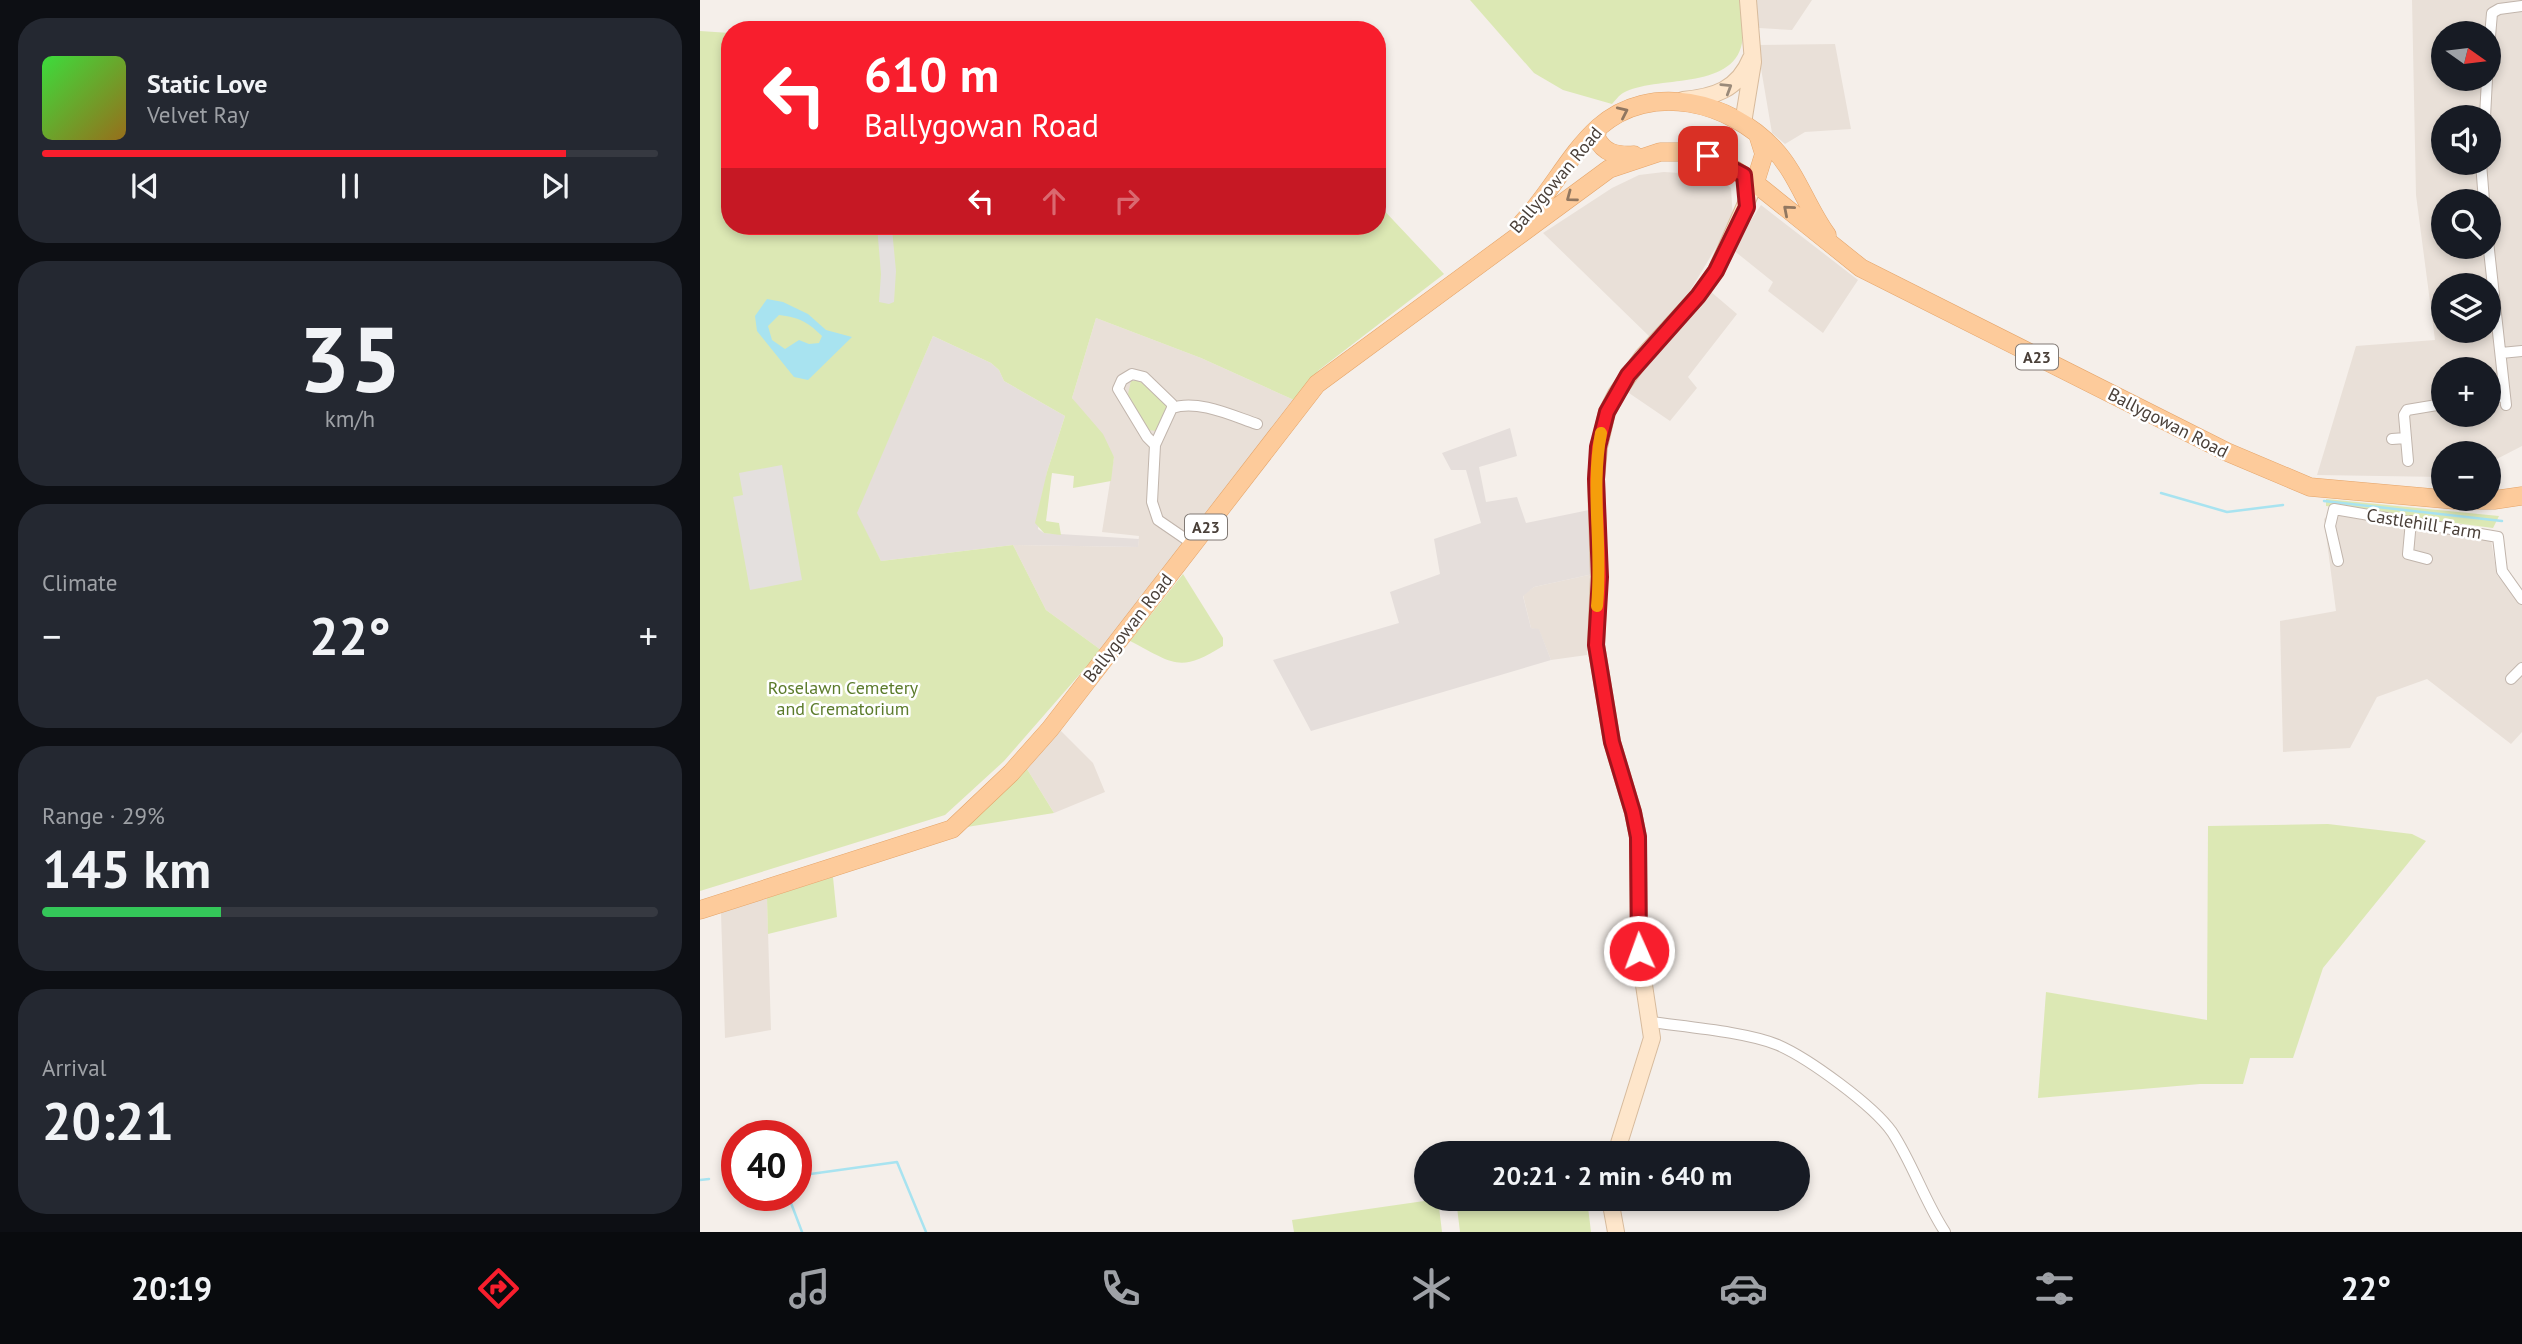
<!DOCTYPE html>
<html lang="en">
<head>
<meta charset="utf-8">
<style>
  body { margin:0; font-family:"PT Sans",sans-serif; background:#242831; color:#f1f3f6; height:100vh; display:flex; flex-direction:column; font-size:26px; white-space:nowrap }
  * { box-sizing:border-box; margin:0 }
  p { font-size:23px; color:#9ea1a6 }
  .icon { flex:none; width:38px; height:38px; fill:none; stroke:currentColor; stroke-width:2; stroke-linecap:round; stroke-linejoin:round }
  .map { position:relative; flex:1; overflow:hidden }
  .details { display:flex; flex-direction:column; gap:18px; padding:18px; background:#0d0f14; width:700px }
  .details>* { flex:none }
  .top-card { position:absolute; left:21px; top:21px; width:665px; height:214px; border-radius:28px; box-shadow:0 4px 10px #0003; background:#f81e2d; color:#fff; overflow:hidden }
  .needle { width:46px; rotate:104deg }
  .tools { position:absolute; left:1731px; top:21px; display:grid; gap:14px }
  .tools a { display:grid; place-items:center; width:70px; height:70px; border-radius:50%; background:#171b24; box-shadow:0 4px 10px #0003; font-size:35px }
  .speed { position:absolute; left:21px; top:1120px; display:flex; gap:14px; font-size:35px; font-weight:700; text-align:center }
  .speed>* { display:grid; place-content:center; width:91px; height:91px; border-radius:50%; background:#171b24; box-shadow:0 4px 10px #0003; line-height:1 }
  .speed .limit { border:10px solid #d22; background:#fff; color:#111 }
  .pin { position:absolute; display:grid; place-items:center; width:60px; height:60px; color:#fff; margin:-30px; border-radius:14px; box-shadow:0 4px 10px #0006 }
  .me { position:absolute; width:77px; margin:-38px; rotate:358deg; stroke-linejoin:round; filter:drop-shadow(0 0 5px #0008) }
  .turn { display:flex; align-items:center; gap:24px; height:147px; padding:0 28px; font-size:32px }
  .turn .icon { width:91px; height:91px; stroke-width:2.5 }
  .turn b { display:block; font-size:49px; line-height:60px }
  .lanes { display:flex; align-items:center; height:66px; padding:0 28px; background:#0003; justify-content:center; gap:35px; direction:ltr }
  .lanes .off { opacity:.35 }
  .big { font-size:52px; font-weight:800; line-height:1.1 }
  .details .widget { flex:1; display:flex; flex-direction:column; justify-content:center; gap:10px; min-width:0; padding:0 24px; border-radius:28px; background:#242831 }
  .details .dial { align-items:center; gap:0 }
  .dial b { font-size:91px; line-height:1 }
  .song { display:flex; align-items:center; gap:21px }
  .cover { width:84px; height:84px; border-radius:10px; background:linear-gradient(135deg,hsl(120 70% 55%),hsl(40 70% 35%)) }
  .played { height:7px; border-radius:4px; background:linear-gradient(90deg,#f81e2d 85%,#363941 85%) }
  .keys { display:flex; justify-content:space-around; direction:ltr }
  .heat { display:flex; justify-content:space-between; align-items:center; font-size:38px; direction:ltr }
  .charge { height:10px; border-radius:5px; background:linear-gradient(90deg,#34c759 29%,#363941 0) }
  .trip { position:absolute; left:714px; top:1141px; width:396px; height:70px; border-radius:35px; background:#171b24; box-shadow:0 4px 10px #0003; font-weight:800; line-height:70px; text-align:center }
  .tab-bar { display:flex; height:112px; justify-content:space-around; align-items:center; background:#090b0e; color:#9ea1a6 }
  .tab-bar .icon { width:49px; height:49px }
  .tab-bar .selected { color:#f81e2d }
  .tab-bar b { font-size:32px; color:#f1f3f6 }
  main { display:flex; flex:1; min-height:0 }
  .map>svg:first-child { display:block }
  .residential { fill:#e9e0d8; fill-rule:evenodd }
  .industrial { fill:#e5dedb }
  .green { fill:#dce8b4 }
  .parking { fill:#e4e0de }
  .water { fill:#a8e3f0; fill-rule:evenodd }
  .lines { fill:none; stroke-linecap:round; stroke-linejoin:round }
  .stream { stroke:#a8e3f0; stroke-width:2.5 }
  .street-casing { stroke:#c1b5ac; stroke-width:12 }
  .secondary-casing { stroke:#d7bb9d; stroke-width:18 }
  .primary-casing { stroke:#e4a469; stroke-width:19 }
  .street { stroke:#fff; stroke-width:10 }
  .secondary { stroke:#fee6cb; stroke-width:16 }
  .primary { stroke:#fdcb9b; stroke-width:18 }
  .oneway { stroke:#9a8a7a }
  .oneway2 { stroke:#917760 }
  .route-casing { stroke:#a1141d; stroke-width:18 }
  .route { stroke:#f81e2d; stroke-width:12 }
  .slow { stroke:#f59e0b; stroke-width:12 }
  .labels { text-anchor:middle; stroke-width:5; stroke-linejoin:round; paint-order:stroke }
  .shield { fill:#fff; stroke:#807974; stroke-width:2 }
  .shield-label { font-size:16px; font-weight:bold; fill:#493f38 }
  .street-label { font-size:18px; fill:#493f38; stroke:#fff }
  .park-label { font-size:18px; fill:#5b7b2b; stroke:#fff }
</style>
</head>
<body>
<main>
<section class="details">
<div class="widget">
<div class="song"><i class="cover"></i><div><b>Static Love</b><p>Velvet Ray</p></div></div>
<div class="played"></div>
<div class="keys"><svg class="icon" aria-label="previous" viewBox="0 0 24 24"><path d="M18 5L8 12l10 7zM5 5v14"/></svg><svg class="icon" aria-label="pause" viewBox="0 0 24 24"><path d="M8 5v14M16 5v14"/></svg><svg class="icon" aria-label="next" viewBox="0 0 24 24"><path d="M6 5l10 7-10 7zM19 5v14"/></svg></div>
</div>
<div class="widget dial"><b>35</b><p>km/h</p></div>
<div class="widget"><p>Climate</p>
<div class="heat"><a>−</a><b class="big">22°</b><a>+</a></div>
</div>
<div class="widget"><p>Range · 29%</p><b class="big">145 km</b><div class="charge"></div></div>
<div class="widget"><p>Arrival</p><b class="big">20:21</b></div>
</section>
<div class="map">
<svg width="1822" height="1232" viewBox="0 0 1822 1232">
  <rect width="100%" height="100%" fill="#f5efea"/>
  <!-- residential -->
  <path class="residential" d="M 1054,0 L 1112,0 L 1092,30 L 1059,28 Z
    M 1712,0 L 1822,0 L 1822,446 L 1789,463 L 1788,453 L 1743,453 L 1743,477 L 1617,475 L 1656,346 L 1735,340 L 1716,195 ZM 1743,33 L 1788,33 L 1788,79 L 1743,79 ZM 1743,117 L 1788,117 L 1788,163 L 1743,163 ZM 1743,201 L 1788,201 L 1788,247 L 1743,247 ZM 1743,285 L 1788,285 L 1788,331 L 1743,331 ZM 1743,369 L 1788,369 L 1788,415 L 1743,415 Z
    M 1135,44 L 1151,129 L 1105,132 L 1085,144 L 1072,133 L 1057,45 Z
    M 964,172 L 1013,175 L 1031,188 L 1033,219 L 981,306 L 951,338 L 843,233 L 912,188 L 939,175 Z
    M 1061,205 L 1158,280 L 1123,333 L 1068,291 L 1073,282 L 1032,249 Z
    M 1010,291 L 1037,314 L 988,377 L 997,388 L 970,421 L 926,391 Z
    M 396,318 L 501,358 L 594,400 L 401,650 L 346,610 L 313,545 L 438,547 L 439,536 L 402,532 L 414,457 L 372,398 Z
    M 1629,514 L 1791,540 L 1797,575 L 1822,605 L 1822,732 L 1811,744 L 1727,679 L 1677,697 L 1650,748 L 1583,752 L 1580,621 L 1636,611 L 1624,519 Z
    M 893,574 L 887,655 L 851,660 L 839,630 L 831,628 L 823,595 L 834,587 Z
    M 360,730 L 393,763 L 405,792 L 354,813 L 327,769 Z
    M 67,898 L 71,1030 L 25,1038 L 21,913 Z"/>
  <!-- industrial -->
  <path class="industrial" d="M 233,336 L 291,363 L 299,370 L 304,381 L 365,416 L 347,472 L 338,529 L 344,533 L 439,539 L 438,547 L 313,545 L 181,561 L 156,513 Z
    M 810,428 L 817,456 L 779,467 L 786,502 L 817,497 L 826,523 L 889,510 L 893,574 L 834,587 L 823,596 L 831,628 L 839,629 L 851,660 L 611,731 L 573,660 L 699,623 L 690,592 L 740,574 L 734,539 L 781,523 L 766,470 L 751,470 L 742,453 Z"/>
  <!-- green -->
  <path class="green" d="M 770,0 L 1041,0 C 1041,13 1044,30 1042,43 C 1033,91 955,75 923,93 C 919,95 915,101 912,104 L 863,90 L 834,73 Z
    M 0,31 L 30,33 L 30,226 L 677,226 L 677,203 L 744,274 L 619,370 L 594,400 L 501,358 L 396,318 L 372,398 L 403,434 L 414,457 L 411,481 L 373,488 L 374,476 L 352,473 L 346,521 L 359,523 L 361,535 L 344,533 L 335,523 L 347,472 L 365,416 L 304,381 L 299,370 L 291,363 L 233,336 L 157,513 L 181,561 L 313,545 L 346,610 L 401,650 L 304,761 L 245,815 L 0,891 Z
    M 431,381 L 439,381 L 468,404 L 457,431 L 448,430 L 428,394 Z
    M 1626,499 L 1799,516 L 1793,528 L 1626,506 Z
    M 483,574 L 523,638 L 523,646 C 479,674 473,663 430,641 Z
    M 327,769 L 354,813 L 267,827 Z
    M 1628,824 L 1712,834 L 1726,841 L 1623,968 L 1593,1058 L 1550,1058 L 1543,1084 L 1500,1084 L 1338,1098 L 1346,992 L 1507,1020 L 1508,826 Z
    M 133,877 L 137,917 L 68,934 L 67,898 Z
    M 738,1199 L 742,1232 L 594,1232 L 592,1220 Z
    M 756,1199 L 887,1199 L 891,1232 L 760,1232 Z"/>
  <!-- parking -->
  <path class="parking" d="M 177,226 L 191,226 L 192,229 L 196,271 L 194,302 L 189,304 L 179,302 L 181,274 Z
    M 82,465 L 102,580 L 50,590 L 33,497 L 43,495 L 39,473 Z"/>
  <!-- water -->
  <path class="water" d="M 67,299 L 83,302 L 108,314 L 126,330 L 152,337 L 108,380 L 94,377 L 57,331 L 55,316 ZM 79,315 C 98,317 108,322 122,336 L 119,343 L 109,344 L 99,340 L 85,349 L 72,340 L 68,326 Z"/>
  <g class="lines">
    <!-- stream -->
    <path class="stream" d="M 1461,493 L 1527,512 L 1583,505
      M 1624,501 L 1802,521
      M 96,1176 L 197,1162 L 226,1232
      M 25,1178 L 37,1177
      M 0,1180 L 9,1179
      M 88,1195 L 102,1232"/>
    <!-- street casing -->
    <g class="street-casing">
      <path id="street" d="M 1788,60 L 1792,13 L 1799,9 L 1822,6
        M 1785,117 L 1787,79
        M 1781,163 L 1784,201
        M 1788,241 L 1806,405
        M 1801,353 L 1822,351
        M 1788,398 L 1805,396
        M 472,408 C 498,399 533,416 557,424
        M 1692,439 L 1706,438
        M 455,445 L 472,408 L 472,404 L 444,377 L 432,374 L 422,380 L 418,389 L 447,437 L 455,445 L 452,502 L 458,520 L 493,544
        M 1708,461 L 1704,415 L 1707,410 L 1743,404
        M 1711,521 L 1708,554 L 1727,559
        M 1638,561 L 1630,526 L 1634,509 L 1798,537 L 1802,571 L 1822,599
        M 1811,679 L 1822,668
        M 951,1022 C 986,1027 1047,1032 1078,1045 C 1108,1058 1173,1105 1192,1132 C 1213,1164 1224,1200 1245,1232"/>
    </g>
    <!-- secondary casing -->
    <g class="secondary-casing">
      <path id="secondary" d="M 983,100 C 1014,97 1038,90 1051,58
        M 1043,123 L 1053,62 L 1048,0
        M 916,1153 L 952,1038 L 939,952 L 938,837 L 933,812 L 912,742 L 896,645 L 899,577 L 896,479 L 899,447 L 907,412 L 916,394 L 943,356 L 998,296 L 1016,271 L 1055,183
        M 910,1199 L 916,1232"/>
    </g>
    <!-- primary casing -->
    <g class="primary-casing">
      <path id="primary" d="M 898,128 L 896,137 C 904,154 917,156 934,155
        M 1055,183 L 1064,154 L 1058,135
        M 822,223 C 851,193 868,155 899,127 C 951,81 1030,102 1073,148 C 1097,173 1107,208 1127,235
        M 0,910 L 252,829 L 311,773 L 350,729 L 617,384 L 909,169 L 960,152 L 992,152 L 1021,161 L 1055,183 L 1161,268 L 1527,452 L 1610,487 L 1755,500 L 1794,500 L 1822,496"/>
    </g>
    <!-- street -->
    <use href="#street" class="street"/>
    <!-- secondary -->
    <use href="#secondary" class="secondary"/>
    <!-- primary -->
    <use href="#primary" class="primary"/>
  </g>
  <!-- one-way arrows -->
  <defs><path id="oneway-chevron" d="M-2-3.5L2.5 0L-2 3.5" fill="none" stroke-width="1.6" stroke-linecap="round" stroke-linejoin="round" transform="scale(1.75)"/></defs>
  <use class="oneway" href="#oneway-chevron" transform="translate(1027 88) rotate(-32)"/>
  <g class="oneway2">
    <use href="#oneway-chevron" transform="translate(923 112) rotate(-25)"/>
    <use href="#oneway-chevron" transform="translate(871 197) rotate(143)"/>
    <use href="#oneway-chevron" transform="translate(1088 210) rotate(-139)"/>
  </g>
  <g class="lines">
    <!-- route casing -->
    <g class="route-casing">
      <path id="route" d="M 939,951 L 938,837 L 933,812 L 912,742 L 896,645 L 900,577 L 896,479 L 898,447 L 907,412 L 928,375 L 998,296 L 1016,271 L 1047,207 L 1044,175 L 1008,156"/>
    </g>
    <!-- route -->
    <use href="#route" class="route"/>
    <!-- slow -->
    <path class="slow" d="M 897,606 C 903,548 890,490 901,433"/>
  </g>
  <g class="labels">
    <!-- shield labels -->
    <g class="shield">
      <rect x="1316" y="344.5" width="42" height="25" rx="5"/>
      <rect x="485" y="514.5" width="42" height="25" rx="5"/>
    </g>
    <g class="shield-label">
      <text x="1337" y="363">A23</text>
      <text x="506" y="533">A23</text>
    </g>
    <!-- street labels -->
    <g class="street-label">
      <text transform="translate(856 180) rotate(-50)" y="6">Ballygowan Road</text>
      <text transform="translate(1468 423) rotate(27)" y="6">Ballygowan Road</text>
      <text transform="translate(1724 524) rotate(9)" y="6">Castlehill Farm</text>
      <text transform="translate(428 628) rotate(-52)" y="6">Ballygowan Road</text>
    </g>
    <!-- park labels -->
    <g class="park-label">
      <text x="143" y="694">Roselawn Cemetery<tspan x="143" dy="21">and Crematorium</tspan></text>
    </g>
  </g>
</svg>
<div class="tools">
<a><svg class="needle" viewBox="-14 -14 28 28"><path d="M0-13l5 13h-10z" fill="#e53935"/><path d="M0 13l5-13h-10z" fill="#9ea1a6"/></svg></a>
<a><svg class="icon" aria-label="sound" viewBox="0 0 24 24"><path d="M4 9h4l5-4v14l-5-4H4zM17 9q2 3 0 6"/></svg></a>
<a><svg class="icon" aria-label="search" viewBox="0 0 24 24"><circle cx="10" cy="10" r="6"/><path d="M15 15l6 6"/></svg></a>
<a><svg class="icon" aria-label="layers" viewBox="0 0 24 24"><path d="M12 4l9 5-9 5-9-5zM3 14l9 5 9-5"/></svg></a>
<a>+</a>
<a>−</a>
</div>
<div class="speed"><div class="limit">40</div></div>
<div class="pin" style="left:1008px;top:156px;background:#d93025"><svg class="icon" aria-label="arrive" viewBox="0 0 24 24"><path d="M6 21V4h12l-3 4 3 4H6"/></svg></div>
<svg class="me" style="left:939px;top:951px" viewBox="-20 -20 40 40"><circle r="17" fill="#f81e2d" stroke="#fff" stroke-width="3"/><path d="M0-11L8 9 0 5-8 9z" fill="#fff"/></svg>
<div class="trip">20:21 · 2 min · 640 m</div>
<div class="top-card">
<div class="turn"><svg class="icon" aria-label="left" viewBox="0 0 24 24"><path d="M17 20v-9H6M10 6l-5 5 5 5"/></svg><div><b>610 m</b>Ballygowan Road</div></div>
<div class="lanes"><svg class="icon" aria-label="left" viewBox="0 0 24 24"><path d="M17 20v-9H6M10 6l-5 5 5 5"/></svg><svg class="icon off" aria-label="ahead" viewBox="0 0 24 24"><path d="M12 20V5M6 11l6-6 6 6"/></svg><svg class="icon off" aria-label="right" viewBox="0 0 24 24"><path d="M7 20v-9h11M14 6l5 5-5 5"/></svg></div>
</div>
</div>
</main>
<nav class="tab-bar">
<b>20:19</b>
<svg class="icon selected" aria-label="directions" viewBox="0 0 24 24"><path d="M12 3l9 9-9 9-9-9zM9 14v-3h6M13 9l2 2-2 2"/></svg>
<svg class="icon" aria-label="music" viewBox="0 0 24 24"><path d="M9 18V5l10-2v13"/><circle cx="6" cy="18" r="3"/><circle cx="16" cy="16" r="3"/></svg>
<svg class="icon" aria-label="phone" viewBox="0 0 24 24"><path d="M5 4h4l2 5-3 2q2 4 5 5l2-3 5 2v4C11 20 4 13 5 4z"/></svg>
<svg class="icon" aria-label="climate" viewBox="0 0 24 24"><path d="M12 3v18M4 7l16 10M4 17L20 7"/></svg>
<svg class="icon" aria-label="car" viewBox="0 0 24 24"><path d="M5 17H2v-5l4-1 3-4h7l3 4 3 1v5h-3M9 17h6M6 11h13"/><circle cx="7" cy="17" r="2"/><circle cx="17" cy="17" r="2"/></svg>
<svg class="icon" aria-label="filters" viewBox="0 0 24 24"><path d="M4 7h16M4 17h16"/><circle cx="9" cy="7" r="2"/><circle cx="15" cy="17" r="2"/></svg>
<b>22°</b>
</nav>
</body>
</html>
